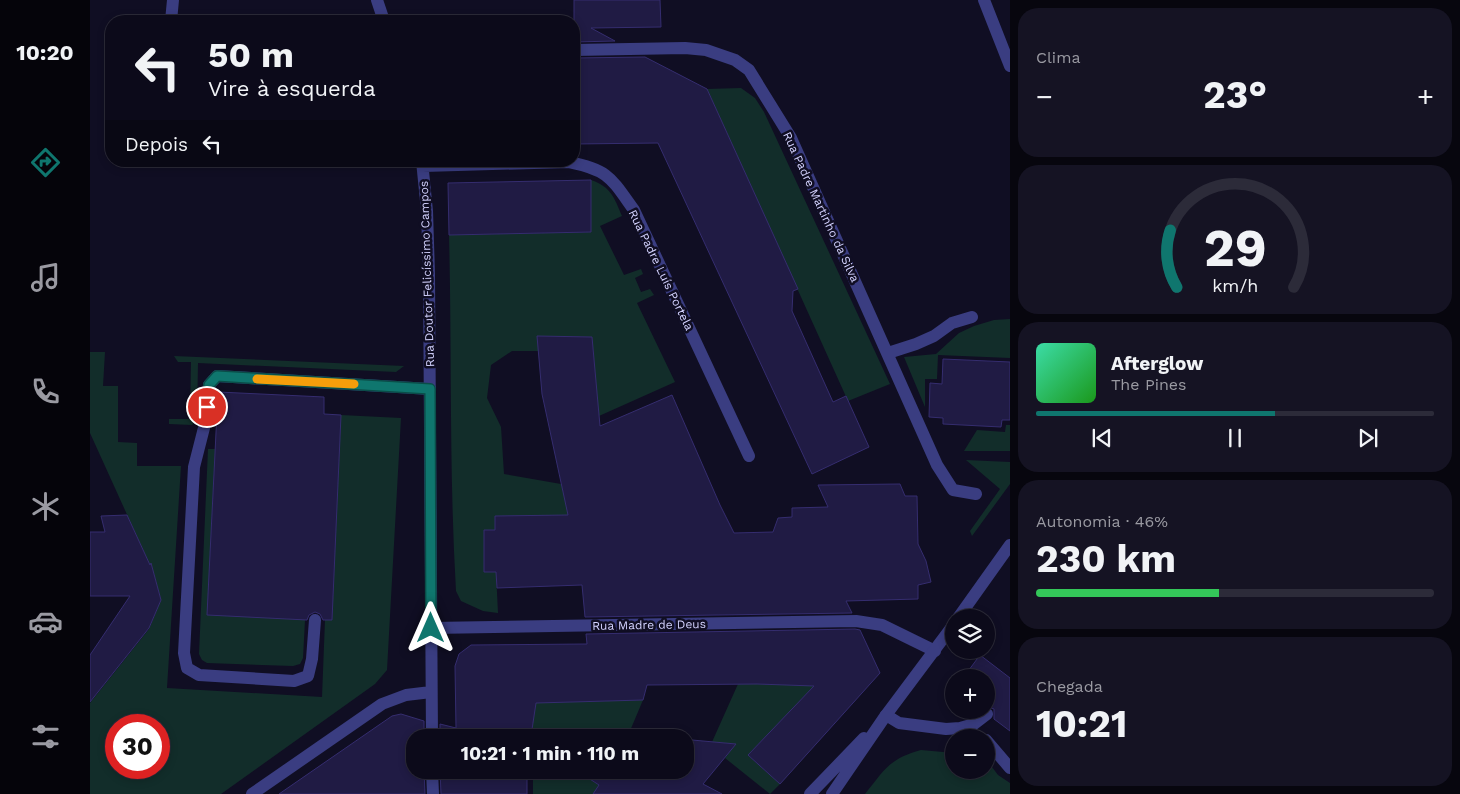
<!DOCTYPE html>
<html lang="pt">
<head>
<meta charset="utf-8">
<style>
  body { margin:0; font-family:"Work Sans",sans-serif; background:#151323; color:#f1f3f6; height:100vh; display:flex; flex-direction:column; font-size:19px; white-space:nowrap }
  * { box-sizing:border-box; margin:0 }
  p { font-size:16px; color:#9a9aa2 }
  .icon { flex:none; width:28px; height:28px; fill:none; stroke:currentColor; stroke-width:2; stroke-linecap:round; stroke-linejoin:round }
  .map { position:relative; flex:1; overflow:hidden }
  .drawer { display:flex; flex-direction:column; gap:8px; padding:8px; background:#07060e; width:450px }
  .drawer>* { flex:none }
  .top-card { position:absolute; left:15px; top:15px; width:475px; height:152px; border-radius:20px; box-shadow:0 2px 8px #0003,0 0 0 1px #2c2b39; background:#0c0a1a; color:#f1f3f6; overflow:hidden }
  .controls { position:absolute; left:855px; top:609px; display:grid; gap:10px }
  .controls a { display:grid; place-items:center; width:50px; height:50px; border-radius:50%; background:#0c0a1a; box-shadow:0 2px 8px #0003,0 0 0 1px #2c2b39; font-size:25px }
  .speed { position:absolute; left:15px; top:714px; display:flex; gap:10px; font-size:25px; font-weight:700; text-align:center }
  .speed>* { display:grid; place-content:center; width:65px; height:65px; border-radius:50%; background:#0c0a1a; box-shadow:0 2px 8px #0003,0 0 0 1px #2c2b39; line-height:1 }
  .speed .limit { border:8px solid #d22; background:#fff; color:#111 }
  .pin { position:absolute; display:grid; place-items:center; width:42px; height:42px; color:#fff; margin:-21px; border:2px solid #fff; border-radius:50%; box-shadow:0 1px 5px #0007 }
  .me { position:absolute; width:55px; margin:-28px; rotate:0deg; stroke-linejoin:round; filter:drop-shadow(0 0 4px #0008) }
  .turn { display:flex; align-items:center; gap:18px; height:105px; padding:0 20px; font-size:22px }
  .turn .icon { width:65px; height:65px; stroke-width:2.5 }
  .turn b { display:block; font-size:35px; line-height:42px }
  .then { display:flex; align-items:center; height:48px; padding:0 20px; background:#0003; gap:10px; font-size:19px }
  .big { font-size:38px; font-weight:700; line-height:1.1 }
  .drawer .card { flex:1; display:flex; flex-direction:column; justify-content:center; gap:8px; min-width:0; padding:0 18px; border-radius:20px; background:#151323 }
  .drawer .dial { align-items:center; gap:0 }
  .dial svg { height:130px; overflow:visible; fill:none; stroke:#2c2b39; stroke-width:7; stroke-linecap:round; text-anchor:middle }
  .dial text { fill:#f1f3f6; stroke:none }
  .song { display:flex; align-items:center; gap:15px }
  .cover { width:60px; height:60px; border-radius:8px; background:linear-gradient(135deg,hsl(160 70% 55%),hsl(120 70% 35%)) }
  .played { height:5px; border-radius:2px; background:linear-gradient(90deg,#0f766e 60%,#2c2b39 60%) }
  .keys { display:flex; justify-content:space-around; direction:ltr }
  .heat { display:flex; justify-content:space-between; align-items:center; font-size:28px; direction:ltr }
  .charge { height:8px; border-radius:4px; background:linear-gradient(90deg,#34c759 46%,#2c2b39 0) }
  .trip { position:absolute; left:316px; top:729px; width:288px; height:50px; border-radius:20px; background:#0c0a1a; box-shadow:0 2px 8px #0003,0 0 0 1px #2c2b39; font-weight:700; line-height:50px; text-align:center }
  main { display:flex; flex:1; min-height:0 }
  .tabs { display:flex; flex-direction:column; width:90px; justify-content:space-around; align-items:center; background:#05040a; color:#9a9aa2 }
  .tabs .icon { width:35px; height:35px }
  .tabs .current { color:#0f766e }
  .tabs b { font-size:22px; color:#f1f3f6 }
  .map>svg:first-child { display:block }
  .green { fill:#122d2a; fill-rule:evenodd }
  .building { fill:#201b44; stroke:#352d6f }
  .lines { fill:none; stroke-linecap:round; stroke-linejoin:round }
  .service { stroke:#3a3d81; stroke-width:12 }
  .minor { stroke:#3a3d81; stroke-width:12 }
  .tertiary { stroke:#3a3d81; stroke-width:12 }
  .route-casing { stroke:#0a4d48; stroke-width:12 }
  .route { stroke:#0f766e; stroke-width:9 }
  .slow { stroke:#f59e0b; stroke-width:9 }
  .labels { text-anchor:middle; stroke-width:5; stroke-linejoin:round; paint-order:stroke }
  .street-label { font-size:12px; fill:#d3d2fe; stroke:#100e23 }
</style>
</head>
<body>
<main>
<nav class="tabs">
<b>10:20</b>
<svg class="icon current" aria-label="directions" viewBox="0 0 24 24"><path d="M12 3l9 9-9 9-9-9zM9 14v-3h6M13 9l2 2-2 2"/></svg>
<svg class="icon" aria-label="music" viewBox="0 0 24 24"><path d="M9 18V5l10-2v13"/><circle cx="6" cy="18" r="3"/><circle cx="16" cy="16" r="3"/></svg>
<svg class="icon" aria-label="phone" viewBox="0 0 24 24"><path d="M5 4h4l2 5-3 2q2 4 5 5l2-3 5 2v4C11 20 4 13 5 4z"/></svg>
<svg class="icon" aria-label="climate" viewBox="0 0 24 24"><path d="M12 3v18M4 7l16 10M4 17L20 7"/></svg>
<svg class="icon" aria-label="car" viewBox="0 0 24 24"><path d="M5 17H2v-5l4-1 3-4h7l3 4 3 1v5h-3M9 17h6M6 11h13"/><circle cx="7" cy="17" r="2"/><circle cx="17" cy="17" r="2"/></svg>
<svg class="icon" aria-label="filters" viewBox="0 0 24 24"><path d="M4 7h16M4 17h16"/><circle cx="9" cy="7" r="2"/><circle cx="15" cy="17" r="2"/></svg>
</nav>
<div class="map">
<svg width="920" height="794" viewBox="0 0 920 794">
  <rect width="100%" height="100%" fill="#100e23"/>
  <!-- green -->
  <path class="green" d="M 651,88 L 665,98 L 674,112 L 800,384 L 758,401 L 617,89 Z
    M 501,180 C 521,187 524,197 532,216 L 510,226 L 534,275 L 551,269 L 553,274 L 545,278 L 551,292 L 560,289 L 564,295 L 547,303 L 585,382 L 509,416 L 502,337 L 447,336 L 449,351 L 422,351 L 401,365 L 397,398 L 411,427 L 414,474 L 471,484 L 489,482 L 494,515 L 452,516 L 405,530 L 394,530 L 394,572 L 406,572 L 408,613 L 393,611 L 371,601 L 366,591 C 359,472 362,353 359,235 L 501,232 Z
    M 920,319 L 920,358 L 848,355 L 847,379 L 835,379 L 835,407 L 814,357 L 846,354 L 869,333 L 884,326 L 904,320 Z
    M 0,352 L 15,352 L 13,386 L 28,386 L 28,442 L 47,443 L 47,466 L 91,466 L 77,688 L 232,697 L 235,620 L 242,620 L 251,415 L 311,418 L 297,670 L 285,684 L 131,794 L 0,794 L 0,703 L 59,629 L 71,600 L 64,574 L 0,433 ZM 26,725 L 69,725 L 69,768 L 26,768 Z
    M 84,356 L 314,366 L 306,372 L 108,363 L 107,420 L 102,425 L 79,424 L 79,419 L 100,419 L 101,362 L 88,362 Z
    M 916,425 L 920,425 L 920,451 L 874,451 L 887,430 L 915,432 Z
    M 118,449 L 125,449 L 119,574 L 215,620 L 213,658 L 210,664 L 203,666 L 117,663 L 112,660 L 109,654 Z
    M 876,460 L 920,462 L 920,484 L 882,536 L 880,531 L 910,489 Z
    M 727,683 L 658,755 L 690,784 L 680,794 L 635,758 L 645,744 L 622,742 L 648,684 Z
    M 553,700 L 537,738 L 443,737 L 443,703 Z
    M 831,750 L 864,753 L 864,770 L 896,770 L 896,759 L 908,775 L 920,783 L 920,794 L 775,794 C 795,769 799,759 831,750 Z
    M 443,770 L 493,770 L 491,773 L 509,785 L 503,794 L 443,794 Z"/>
  <!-- building -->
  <path class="building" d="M 484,0 L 570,0 L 571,27 L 501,28 L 525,41 L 484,42 Z
    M 555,57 L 617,89 L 708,289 L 703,291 L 702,311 L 743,402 L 756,396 L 779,447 L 722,474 L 568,143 L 484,144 L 484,58 Z
    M 501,180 L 501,232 L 359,235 L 358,183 Z
    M 447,336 L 502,337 L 510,426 L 582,395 L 630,505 L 644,533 L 683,532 L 688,518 L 702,517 L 702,508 L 738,507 L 728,485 L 810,484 L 815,496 L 827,496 L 828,544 L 836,561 L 841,582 L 828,585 L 828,599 L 756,601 L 762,613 L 495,617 L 492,585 L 407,588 L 406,572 L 394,572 L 394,530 L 405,530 L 405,516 L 478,515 L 452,394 Z
    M 853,359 L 920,362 L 920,420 L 912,420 L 911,427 L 853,424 L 853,418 L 839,417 L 840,383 L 852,384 Z
    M 128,392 L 234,397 L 234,414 L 251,415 L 242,620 L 233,620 L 230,614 L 225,612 L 219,615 L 217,620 L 117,615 Z
    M 37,515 L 60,565 L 61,563 L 71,600 L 59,628 L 0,702 L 0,655 L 40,596 L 0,596 L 0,532 L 15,532 L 11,516 Z
    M 765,629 L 770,630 L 790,673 L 690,784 L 658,755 L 724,686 L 667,684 L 557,685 L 553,700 L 446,703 L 441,736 L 436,734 L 436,738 L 350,738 L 350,724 L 366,728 L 365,666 L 369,654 L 381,645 L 497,644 L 496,634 Z
    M 890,655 L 920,678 L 920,731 L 904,719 L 904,709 L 896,706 L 896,678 L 873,678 Z
    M 311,714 L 334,721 L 334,738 L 325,738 L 325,770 L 334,770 L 335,794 L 189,794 L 302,716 Z
    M 602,740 L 646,744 L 613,784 L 632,794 L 503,794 L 509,785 L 486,770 L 584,770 L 588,772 L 588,770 L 595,770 L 595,755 Z
    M 350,770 L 437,770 L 437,794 L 351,794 Z"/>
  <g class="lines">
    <!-- service -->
    <path class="service" d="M 81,21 L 83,0
      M 225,620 L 222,659 L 218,676 L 204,681 L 109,675 L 97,668 L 94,653 L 104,467 L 116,420 L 119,385 L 127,376 L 340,389
      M 796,715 L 809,723 L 856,729 L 870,728 L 884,724 L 897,714
      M 896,740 L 920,768"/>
    <!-- minor -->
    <path class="minor" d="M 287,0 L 294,21
      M 894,0 L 920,66
      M 484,50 L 595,48 L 616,50 L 645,60 L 659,70 L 701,138 L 847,465 L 863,490 L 886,494
      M 332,161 L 337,211 L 339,274 L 342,738
      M 333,166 L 479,162 C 519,170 521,178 544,210 L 659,456
      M 798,353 L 826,344 L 844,336 L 862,323 L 882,317
      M 341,628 L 766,621 L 792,625 L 845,651
      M 342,770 L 343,794
      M 162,794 L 292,704 L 316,695 L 341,692"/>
    <!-- tertiary -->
    <path class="tertiary" d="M 868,618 L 920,545
      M 720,794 L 774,738
      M 742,794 L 796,715 L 864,624"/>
  </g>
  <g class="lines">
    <!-- route casing -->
    <g class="route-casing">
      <path id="route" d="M 117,407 L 119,385 L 127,376 L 340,389 L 341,628"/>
    </g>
    <!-- route -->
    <use href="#route" class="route"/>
    <!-- slow -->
    <path class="slow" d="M 167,379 L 264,384"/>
  </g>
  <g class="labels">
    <!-- street labels -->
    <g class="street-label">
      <text transform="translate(731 207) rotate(65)" y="4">Rua Padre Martinho da Silva</text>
      <text transform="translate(571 270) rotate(64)" y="4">Rua Padre Luís Portela</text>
      <text transform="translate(337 274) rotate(-92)" y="4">Rua Doutor Felicíssimo Campos</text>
      <text transform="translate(559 625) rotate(-1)" y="4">Rua Madre de Deus</text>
    </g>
  </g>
</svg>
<div class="controls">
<a><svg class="icon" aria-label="layers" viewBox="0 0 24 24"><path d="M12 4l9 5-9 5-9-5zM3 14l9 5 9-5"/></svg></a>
<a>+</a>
<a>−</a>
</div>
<div class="speed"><div class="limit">30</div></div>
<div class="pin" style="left:117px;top:407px;background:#d93025"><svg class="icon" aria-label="arrive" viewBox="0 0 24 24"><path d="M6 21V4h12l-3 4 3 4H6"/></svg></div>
<svg class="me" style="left:341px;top:628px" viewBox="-20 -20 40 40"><path d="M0-17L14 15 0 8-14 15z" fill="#0f766e" stroke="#fff" stroke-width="4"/></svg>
<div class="trip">10:21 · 1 min · 110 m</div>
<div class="top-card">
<div class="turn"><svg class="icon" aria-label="left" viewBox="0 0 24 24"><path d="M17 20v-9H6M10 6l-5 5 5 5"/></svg><div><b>50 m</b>Vire à esquerda</div></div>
<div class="then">Depois<svg class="icon" aria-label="left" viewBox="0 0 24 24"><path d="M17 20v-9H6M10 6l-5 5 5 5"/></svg></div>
</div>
</div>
<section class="drawer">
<div class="card"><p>Clima</p>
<div class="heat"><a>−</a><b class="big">23°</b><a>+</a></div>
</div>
<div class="card dial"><svg viewBox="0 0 100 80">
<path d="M14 69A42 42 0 1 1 86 69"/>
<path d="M14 69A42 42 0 0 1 10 34" stroke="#0f766e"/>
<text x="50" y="56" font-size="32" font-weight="700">29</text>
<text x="50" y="72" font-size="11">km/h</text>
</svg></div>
<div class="card">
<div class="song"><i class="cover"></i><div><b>Afterglow</b><p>The Pines</p></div></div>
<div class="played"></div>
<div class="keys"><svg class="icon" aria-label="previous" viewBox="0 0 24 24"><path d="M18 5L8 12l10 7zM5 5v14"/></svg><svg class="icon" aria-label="pause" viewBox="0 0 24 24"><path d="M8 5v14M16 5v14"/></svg><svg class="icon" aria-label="next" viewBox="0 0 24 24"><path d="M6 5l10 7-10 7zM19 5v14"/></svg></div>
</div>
<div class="card"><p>Autonomia · 46%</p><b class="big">230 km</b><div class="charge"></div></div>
<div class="card"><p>Chegada</p><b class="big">10:21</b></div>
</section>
</main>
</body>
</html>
